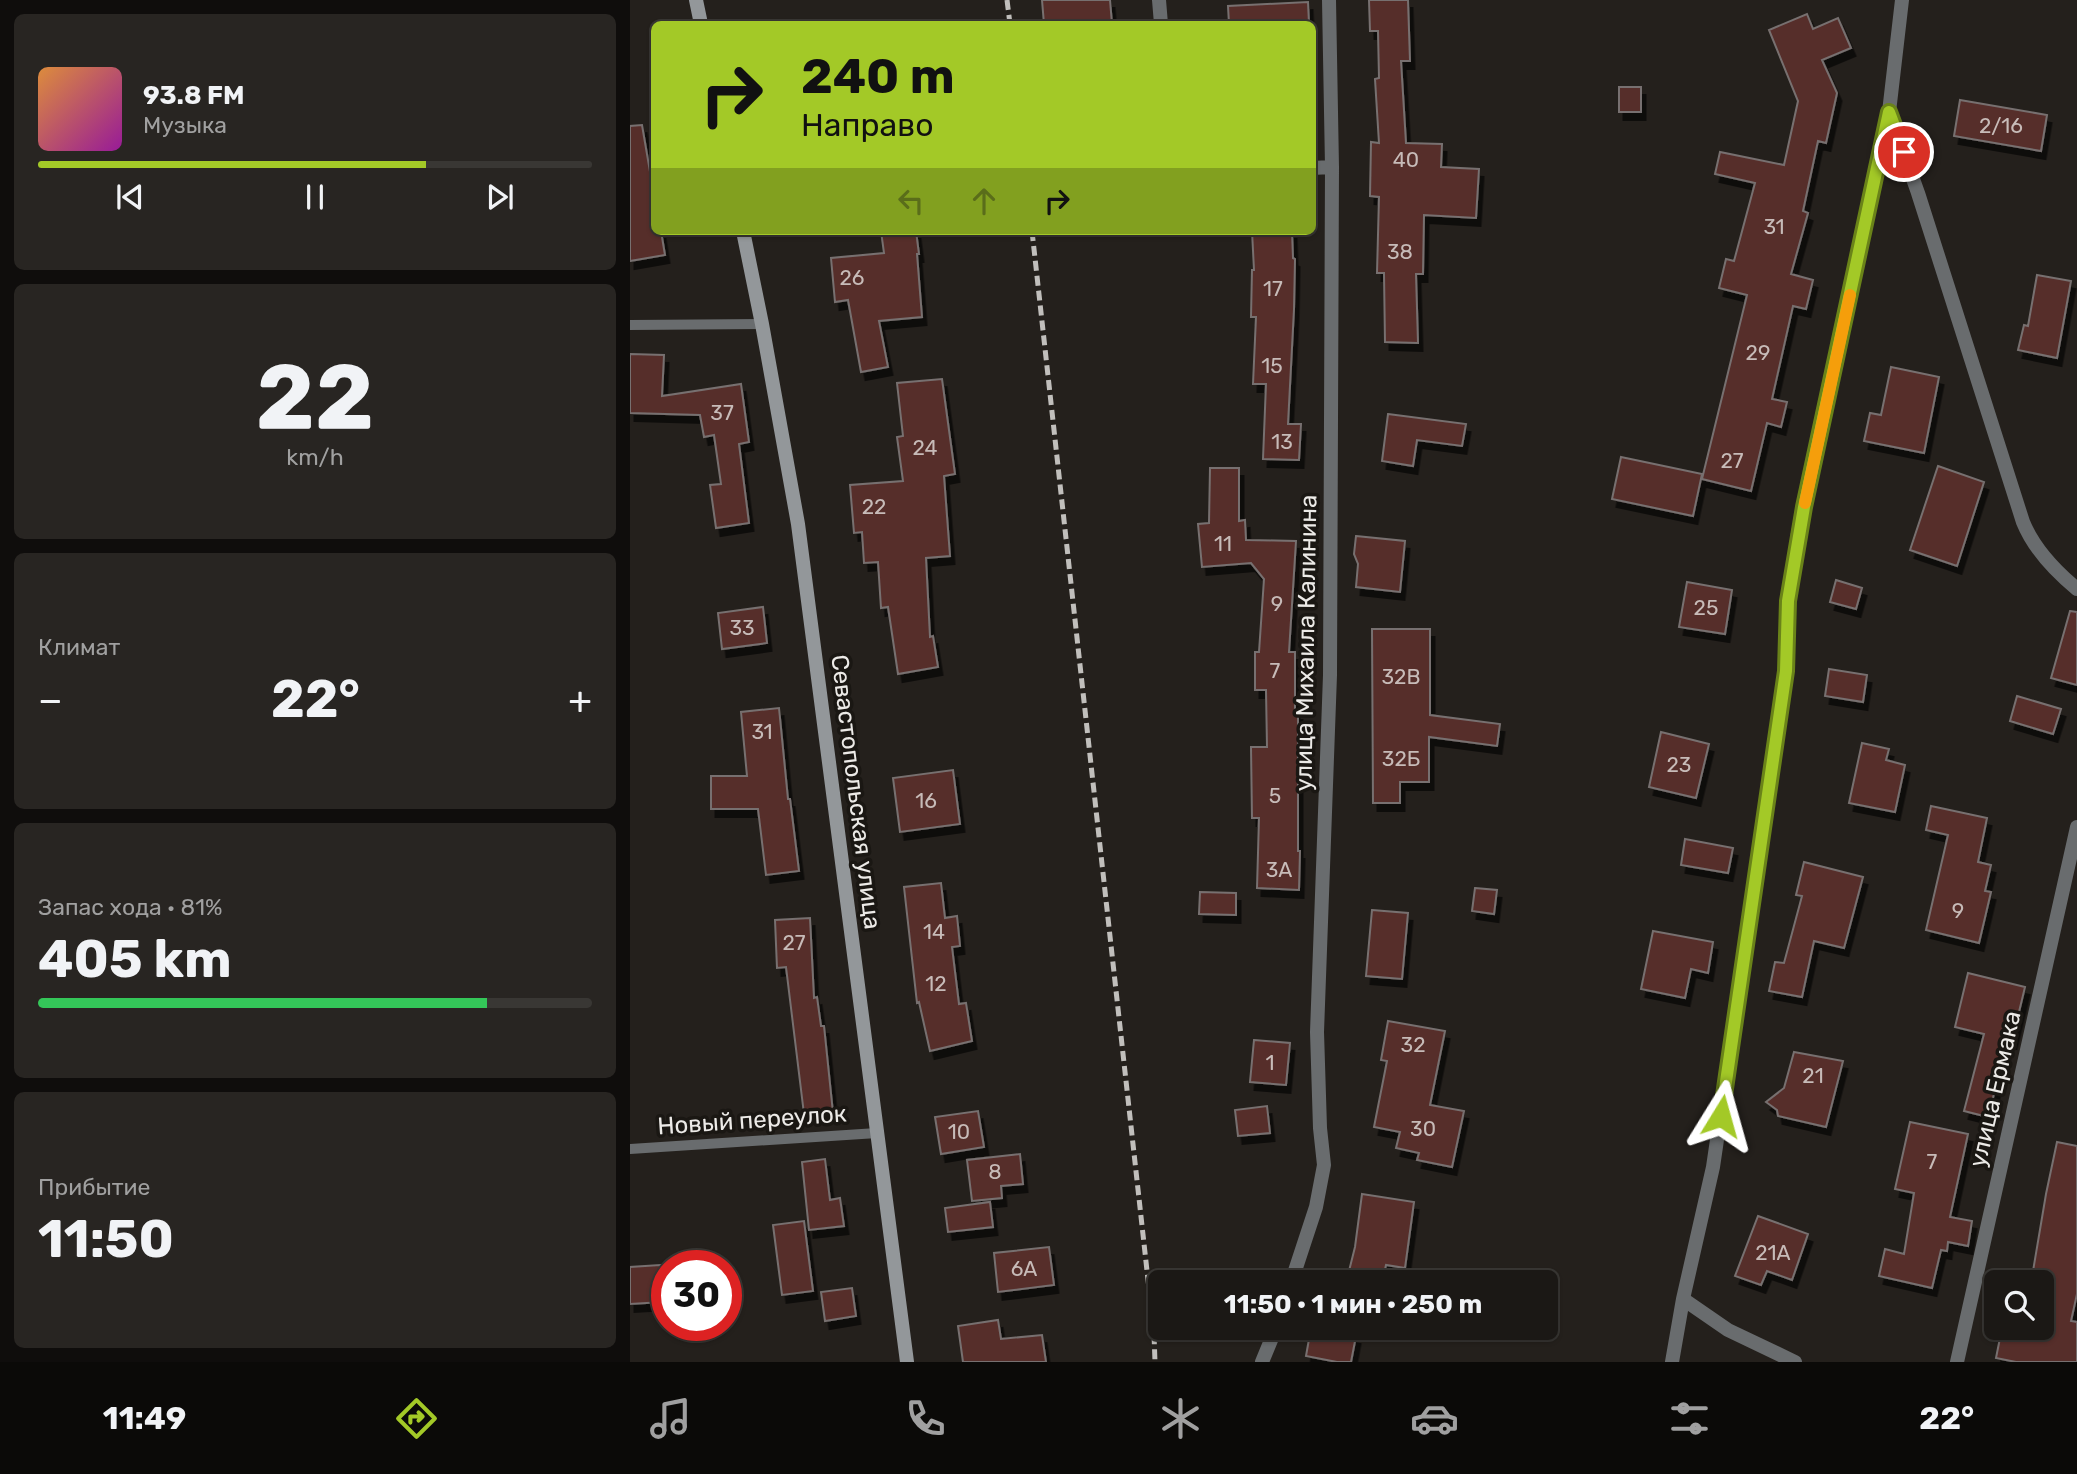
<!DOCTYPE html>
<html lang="ru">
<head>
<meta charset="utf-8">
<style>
  body { margin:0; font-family:Rubik,sans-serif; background:#282522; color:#f1f3f6; height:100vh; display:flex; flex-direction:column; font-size:26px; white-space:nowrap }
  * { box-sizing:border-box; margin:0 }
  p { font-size:23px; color:#a0a0a0 }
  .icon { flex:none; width:38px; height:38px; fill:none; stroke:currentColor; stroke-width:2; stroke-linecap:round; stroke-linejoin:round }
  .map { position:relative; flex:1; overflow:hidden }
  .details { display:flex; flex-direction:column; gap:14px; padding:14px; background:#0f0d0c; width:630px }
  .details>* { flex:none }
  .guide { position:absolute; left:21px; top:21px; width:665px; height:214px; border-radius:10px; box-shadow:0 2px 5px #0004,0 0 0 2px #393734; background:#a3c927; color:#111; overflow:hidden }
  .buttons { position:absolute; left:1354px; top:1270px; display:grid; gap:14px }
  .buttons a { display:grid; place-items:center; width:70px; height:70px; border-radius:10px; background:#1b1815; box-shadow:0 2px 5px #0004,0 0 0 2px #393734; font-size:35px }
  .speed { position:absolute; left:21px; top:1250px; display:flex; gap:14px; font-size:35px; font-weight:700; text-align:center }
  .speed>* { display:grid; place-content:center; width:91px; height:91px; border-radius:50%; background:#1b1815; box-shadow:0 2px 5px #0004,0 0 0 2px #393734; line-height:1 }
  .speed .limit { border:10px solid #d22; background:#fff; color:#111 }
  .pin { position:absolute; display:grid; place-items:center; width:60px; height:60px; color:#fff; margin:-30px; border:4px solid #fff; border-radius:50%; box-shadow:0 2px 7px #0007 }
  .me { position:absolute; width:77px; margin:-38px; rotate:8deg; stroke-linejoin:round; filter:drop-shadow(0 0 5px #0008) }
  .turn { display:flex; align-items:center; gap:24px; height:147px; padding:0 35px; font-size:32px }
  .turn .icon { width:91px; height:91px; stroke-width:2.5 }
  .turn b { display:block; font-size:49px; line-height:60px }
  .lanes { display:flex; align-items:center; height:66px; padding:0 35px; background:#0003; justify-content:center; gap:35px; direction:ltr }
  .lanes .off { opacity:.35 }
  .big { font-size:52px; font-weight:700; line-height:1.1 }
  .details .card { flex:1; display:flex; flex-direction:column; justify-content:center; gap:10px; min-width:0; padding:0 24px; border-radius:10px; background:#282522 }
  .details .dial { align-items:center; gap:0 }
  .dial b { font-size:91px; line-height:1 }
  .song { display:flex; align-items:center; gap:21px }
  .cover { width:84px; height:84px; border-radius:10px; background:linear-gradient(135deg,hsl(30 70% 55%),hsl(300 70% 35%)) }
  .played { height:7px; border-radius:4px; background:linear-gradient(90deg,#a3c927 70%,#393734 70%) }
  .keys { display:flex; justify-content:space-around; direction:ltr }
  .heat { display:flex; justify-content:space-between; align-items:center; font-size:38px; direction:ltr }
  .charge { height:10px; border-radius:5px; background:linear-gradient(90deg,#34c759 81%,#393734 0) }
  .trip { position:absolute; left:518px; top:1270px; width:410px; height:70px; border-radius:10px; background:#1b1815; box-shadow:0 2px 5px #0004,0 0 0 2px #393734; font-weight:700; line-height:70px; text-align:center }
  .tab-bar { display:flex; height:112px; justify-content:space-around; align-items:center; background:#0b0a08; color:#a0a0a0 }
  .tab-bar .icon { width:49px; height:49px }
  .tab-bar .current { color:#a3c927 }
  .tab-bar b { font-size:32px; color:#f1f3f6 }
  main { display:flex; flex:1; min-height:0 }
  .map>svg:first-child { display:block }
  .building { fill:#572d2a; stroke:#77706f; stroke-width:2; filter:url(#shadow) }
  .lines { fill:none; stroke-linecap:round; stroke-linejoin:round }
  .lane { stroke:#696c6e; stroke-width:10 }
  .street { stroke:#696c6e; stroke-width:14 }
  .secondary { stroke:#93979a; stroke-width:14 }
  .rail { stroke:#c1bfbc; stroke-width:5; stroke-dasharray:10 5; stroke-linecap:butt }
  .route-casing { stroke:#6a8319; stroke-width:18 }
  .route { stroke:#a3c927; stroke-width:12 }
  .slow { stroke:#f59e0b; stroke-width:12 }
  .labels { text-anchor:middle; stroke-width:7; stroke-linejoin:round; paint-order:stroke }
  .number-label { font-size:21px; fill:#c7bbb8 }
  .street-label { font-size:24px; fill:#eceae7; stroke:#1a1713 }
</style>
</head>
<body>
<main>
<section class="details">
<div class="card">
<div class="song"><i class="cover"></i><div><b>93.8 FM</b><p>Музыка</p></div></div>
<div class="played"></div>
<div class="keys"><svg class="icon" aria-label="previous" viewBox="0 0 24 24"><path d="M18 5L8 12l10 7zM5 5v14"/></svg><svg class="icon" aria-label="pause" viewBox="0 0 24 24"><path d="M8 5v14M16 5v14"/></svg><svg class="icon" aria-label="next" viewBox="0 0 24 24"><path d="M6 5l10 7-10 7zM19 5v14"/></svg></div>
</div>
<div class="card dial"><b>22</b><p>km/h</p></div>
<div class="card"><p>Климат</p>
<div class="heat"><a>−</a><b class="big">22°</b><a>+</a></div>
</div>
<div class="card"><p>Запас хода · 81%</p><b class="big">405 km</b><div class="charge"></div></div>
<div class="card"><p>Прибытие</p><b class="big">11:50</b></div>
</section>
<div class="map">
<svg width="1447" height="1362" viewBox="0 0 1447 1362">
  <defs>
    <filter id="shadow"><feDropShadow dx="4.5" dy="8" stdDeviation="0" flood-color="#0009"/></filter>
  </defs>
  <rect width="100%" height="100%" fill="#24201c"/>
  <!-- building -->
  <path class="building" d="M 412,0 L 480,0 L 482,24 L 414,24 Z
    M 739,0 L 778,0 L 780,61 L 771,61 L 776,143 L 812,144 L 811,167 L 849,169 L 846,218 L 794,215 L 793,274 L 786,274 L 788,343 L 755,342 L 754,273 L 747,273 L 749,197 L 740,196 L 741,142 L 749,143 L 745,79 L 749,78 L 748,31 L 740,31 Z
    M 678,2 L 679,24 L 599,24 L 598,6 Z
    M 1177,14 L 1183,29 L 1208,18 L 1221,48 L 1192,60 L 1207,93 L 1196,143 L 1188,141 L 1173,211 L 1178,213 L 1161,274 L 1183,280 L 1176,309 L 1163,306 L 1142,399 L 1157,402 L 1151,427 L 1137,423 L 1121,491 L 1072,479 L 1117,295 L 1089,288 L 1096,259 L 1104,261 L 1125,183 L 1085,174 L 1090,152 L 1154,165 L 1168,101 L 1139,30 Z
    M 989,87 L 1011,87 L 1011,112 L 989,112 Z
    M 1330,100 L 1417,115 L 1411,151 L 1324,136 Z
    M 12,125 L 24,195 L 24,231 L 31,231 L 35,255 L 0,261 L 0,126 Z
    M 251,231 L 286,231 L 289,254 L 287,254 L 292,317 L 249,321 L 258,367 L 231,372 L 218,300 L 205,302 L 201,258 L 254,253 Z
    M 622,231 L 662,231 L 663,258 L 665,259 L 664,309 L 658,424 L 671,424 L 669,460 L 633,459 L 636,384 L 623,384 L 626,317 L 621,317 L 622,270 L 624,270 Z
    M 1407,275 L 1441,281 L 1427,358 L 1388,350 L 1394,325 L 1398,326 Z
    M 0,354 L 34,355 L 32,396 L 111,384 L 119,442 L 109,444 L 119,523 L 86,528 L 80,485 L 91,484 L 84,435 L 74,437 L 70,415 L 0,413 Z
    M 1261,367 L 1309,377 L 1294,453 L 1234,441 L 1240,413 L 1251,415 Z
    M 312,379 L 325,474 L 314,476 L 320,556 L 296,558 L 300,637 L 303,636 L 308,667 L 268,674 L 258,607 L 251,608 L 248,562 L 234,563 L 232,532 L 224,533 L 220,485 L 273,481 L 267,437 L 273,436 L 267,383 Z
    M 758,414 L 836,424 L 832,446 L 787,440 L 783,466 L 752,461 Z
    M 991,457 L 1072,474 L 1063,516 L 982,499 Z
    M 1308,466 L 1354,482 L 1327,566 L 1280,550 Z
    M 580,468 L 609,468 L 609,521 L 615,520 L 616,540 L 666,541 L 659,652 L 665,652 L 665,712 L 668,712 L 668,851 L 670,851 L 669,890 L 627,888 L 629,818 L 622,818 L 621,747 L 637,747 L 636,690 L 625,690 L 625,652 L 629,652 L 634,579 L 621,563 L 572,567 L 568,524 L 579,523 Z
    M 726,536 L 775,541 L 770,592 L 726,587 L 728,564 L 724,554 Z
    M 1206,580 L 1232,588 L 1226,609 L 1200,602 Z
    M 1057,582 L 1102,590 L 1095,634 L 1049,627 Z
    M 133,607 L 137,643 L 92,649 L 88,613 Z
    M 1440,611 L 1447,612 L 1447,685 L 1421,678 Z
    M 742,629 L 800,629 L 800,715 L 870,724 L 867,746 L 799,737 L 799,782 L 770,782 L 770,803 L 743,803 Z
    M 1199,669 L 1237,675 L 1233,702 L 1195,696 Z
    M 1387,696 L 1431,709 L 1423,734 L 1380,721 Z
    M 149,708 L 158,799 L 160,799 L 169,871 L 136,875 L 128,809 L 81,809 L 81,776 L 117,776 L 111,712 Z
    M 1031,732 L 1079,744 L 1066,798 L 1019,787 Z
    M 1232,743 L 1259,749 L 1256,760 L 1275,765 L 1265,812 L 1219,803 Z
    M 323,770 L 330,824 L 270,832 L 263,778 Z
    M 1301,806 L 1357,818 L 1348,862 L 1361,865 L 1355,891 L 1361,892 L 1349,943 L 1296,930 L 1318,835 L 1296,830 Z
    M 1055,839 L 1103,848 L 1098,873 L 1051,865 Z
    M 1174,862 L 1233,877 L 1214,948 L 1184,941 L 1172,997 L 1139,991 L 1145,962 L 1154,963 L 1172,896 L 1166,895 Z
    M 311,883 L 315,918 L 327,916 L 330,946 L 322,947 L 329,1004 L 336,1003 L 342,1041 L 300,1051 L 289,1002 L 287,1003 L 274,887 Z
    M 845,888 L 867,890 L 864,914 L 842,911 Z
    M 570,892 L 606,893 L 606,915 L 569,914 Z
    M 742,910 L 778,913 L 772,979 L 736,976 Z
    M 180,918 L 184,998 L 187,997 L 191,1026 L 194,1026 L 203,1113 L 174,1114 L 156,967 L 147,968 L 145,920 Z
    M 1023,931 L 1083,942 L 1078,973 L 1061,969 L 1055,998 L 1011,989 Z
    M 1338,973 L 1395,987 L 1382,1041 L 1378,1040 L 1358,1117 L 1334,1111 L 1354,1034 L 1325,1027 Z
    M 758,1021 L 815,1031 L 800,1105 L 834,1111 L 822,1167 L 787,1160 L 789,1153 L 766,1148 L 770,1132 L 744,1127 L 757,1061 L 751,1060 Z
    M 624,1040 L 660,1043 L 656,1085 L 620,1082 Z
    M 1164,1052 L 1213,1061 L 1196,1127 L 1148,1116 L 1147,1110 L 1136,1102 L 1154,1088 Z
    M 637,1106 L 640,1133 L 608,1136 L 605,1110 Z
    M 348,1111 L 354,1147 L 311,1154 L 305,1117 Z
    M 1280,1122 L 1338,1134 L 1320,1217 L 1342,1221 L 1338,1246 L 1318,1242 L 1317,1251 L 1311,1250 L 1302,1288 L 1249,1276 L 1255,1249 L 1274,1254 L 1284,1193 L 1265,1189 Z
    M 1427,1142 L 1447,1146 L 1447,1294 L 1441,1321 L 1447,1322 L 1447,1362 L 1386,1362 L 1366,1358 L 1372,1328 L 1412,1328 L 1412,1283 L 1401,1283 L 1416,1194 Z
    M 390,1154 L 393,1184 L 371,1186 L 372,1198 L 342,1201 L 337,1160 Z
    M 195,1159 L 200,1200 L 210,1198 L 214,1226 L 179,1230 L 172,1162 Z
    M 732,1194 L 784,1202 L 775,1268 L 756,1265 L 752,1283 L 716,1283 L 725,1247 Z
    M 360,1202 L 363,1227 L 318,1232 L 315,1208 Z
    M 1128,1216 L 1178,1234 L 1162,1280 L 1137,1271 L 1131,1285 L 1105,1276 Z
    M 174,1221 L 183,1291 L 152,1295 L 143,1225 Z
    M 419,1247 L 424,1285 L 368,1292 L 364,1253 Z
    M 30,1265 L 33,1302 L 0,1304 L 0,1267 Z
    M 222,1288 L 226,1316 L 195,1321 L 191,1292 Z
    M 368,1320 L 371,1339 L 412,1335 L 416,1362 L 333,1362 L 328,1326 Z
    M 681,1328 L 726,1336 L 721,1362 L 707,1362 L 676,1356 Z"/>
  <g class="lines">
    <!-- lane -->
    <path class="lane" d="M 0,325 L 132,324
      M 0,1149 L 247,1133"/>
    <!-- street -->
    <path class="street" d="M 529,0 L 531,24
      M 1260,114 L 1288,193 L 1393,522 C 1404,549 1424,570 1447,589
      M 682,168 L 702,167
      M 661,1283 L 686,1207 L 694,1165 L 690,1128 L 687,1032 L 700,675 L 702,167 L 699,0
      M 1053,1299 L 1098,1330 L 1165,1362
      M 632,1362 L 646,1328
      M 1042,1362 L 1053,1299 L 1083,1167 L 1156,671 L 1158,601 L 1168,533 L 1259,112 L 1272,0
      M 1327,1362 L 1447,827"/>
    <!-- secondary -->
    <path class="secondary" d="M 66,0 L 71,24
      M 113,231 L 132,324 L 168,524 L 277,1362"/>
    <!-- rail -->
    <path class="rail" d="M 377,0 L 380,24
      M 402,231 L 524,1334 L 525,1362"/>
  </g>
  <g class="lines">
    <!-- route casing -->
    <g class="route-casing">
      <path id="route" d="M 1091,1116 L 1156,671 L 1158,601 L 1174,507 L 1259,112 L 1274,152"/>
    </g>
    <!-- route -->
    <use href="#route" class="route"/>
    <!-- slow -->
    <path class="slow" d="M 1175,503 L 1220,295"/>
  </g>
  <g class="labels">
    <!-- number labels -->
    <g class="number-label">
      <text x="1371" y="133">2/16</text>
      <text x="776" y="167">40</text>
      <text x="1144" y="234">31</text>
      <text x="770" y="259">38</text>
      <text x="222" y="285">26</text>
      <text x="643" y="296">17</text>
      <text x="1128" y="360">29</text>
      <text x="642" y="373">15</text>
      <text x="92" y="420">37</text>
      <text x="652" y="449">13</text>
      <text x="295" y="455">24</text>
      <text x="1102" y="468">27</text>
      <text x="244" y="514">22</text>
      <text x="593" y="551">11</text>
      <text x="647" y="611">9</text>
      <text x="1076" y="615">25</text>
      <text x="112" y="635">33</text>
      <text x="645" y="678">7</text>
      <text x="771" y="684">32В</text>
      <text x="132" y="739">31</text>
      <text x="771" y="766">32Б</text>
      <text x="1049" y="772">23</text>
      <text x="645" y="803">5</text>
      <text x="296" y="808">16</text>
      <text x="649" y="877">3А</text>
      <text x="1328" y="918">9</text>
      <text x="304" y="939">14</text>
      <text x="164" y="950">27</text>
      <text x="306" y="991">12</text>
      <text x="783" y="1052">32</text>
      <text x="640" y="1070">1</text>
      <text x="1183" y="1083">21</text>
      <text x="793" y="1136">30</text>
      <text x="329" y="1139">10</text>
      <text x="1302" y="1169">7</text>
      <text x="365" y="1179">8</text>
      <text x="1143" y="1260">21А</text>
      <text x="394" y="1276">6А</text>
    </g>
    <!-- street labels -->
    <g class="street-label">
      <text transform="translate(676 643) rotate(-89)" y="8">улица Михаила Калинина</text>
      <text transform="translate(226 792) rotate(83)" y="8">Севастопольская улица</text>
      <text transform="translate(1365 1089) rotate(-77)" y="8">улица Ермака</text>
      <text transform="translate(122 1120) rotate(-4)" y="8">Новый переулок</text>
    </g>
  </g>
</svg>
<div class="buttons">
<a><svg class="icon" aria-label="search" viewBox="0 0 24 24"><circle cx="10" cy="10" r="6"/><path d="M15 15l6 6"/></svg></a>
</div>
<div class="speed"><div class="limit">30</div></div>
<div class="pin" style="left:1274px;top:152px;background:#d93025"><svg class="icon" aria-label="arrive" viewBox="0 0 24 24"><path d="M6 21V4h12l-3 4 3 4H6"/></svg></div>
<svg class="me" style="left:1091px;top:1116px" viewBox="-20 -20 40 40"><path d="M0-17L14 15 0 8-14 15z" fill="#a3c927" stroke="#fff" stroke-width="4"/></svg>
<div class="trip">11:50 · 1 мин · 250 m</div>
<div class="guide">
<div class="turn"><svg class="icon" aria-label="right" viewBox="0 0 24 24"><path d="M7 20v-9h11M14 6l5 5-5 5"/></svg><div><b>240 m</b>Направо</div></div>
<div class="lanes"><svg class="icon off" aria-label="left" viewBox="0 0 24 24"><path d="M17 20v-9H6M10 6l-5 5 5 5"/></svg><svg class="icon off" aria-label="ahead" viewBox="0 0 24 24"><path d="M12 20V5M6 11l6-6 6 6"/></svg><svg class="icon" aria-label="right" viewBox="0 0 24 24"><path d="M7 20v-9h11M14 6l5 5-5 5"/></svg></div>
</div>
</div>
</main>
<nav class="tab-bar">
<b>11:49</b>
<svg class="icon current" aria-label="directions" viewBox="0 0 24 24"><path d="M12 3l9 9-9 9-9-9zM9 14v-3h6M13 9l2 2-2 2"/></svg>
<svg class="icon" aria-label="music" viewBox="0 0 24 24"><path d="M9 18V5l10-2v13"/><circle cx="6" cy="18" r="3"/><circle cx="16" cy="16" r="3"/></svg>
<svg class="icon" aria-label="phone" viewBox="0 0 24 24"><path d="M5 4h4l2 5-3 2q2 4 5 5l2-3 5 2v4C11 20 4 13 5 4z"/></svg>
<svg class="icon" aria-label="climate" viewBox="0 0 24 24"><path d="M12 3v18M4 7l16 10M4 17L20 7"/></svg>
<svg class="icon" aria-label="car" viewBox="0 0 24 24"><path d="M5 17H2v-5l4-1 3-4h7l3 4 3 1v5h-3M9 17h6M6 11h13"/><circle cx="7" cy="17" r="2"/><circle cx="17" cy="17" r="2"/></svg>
<svg class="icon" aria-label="filters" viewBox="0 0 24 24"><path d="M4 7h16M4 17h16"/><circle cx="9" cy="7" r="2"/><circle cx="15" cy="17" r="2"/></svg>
<b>22°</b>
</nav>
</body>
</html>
